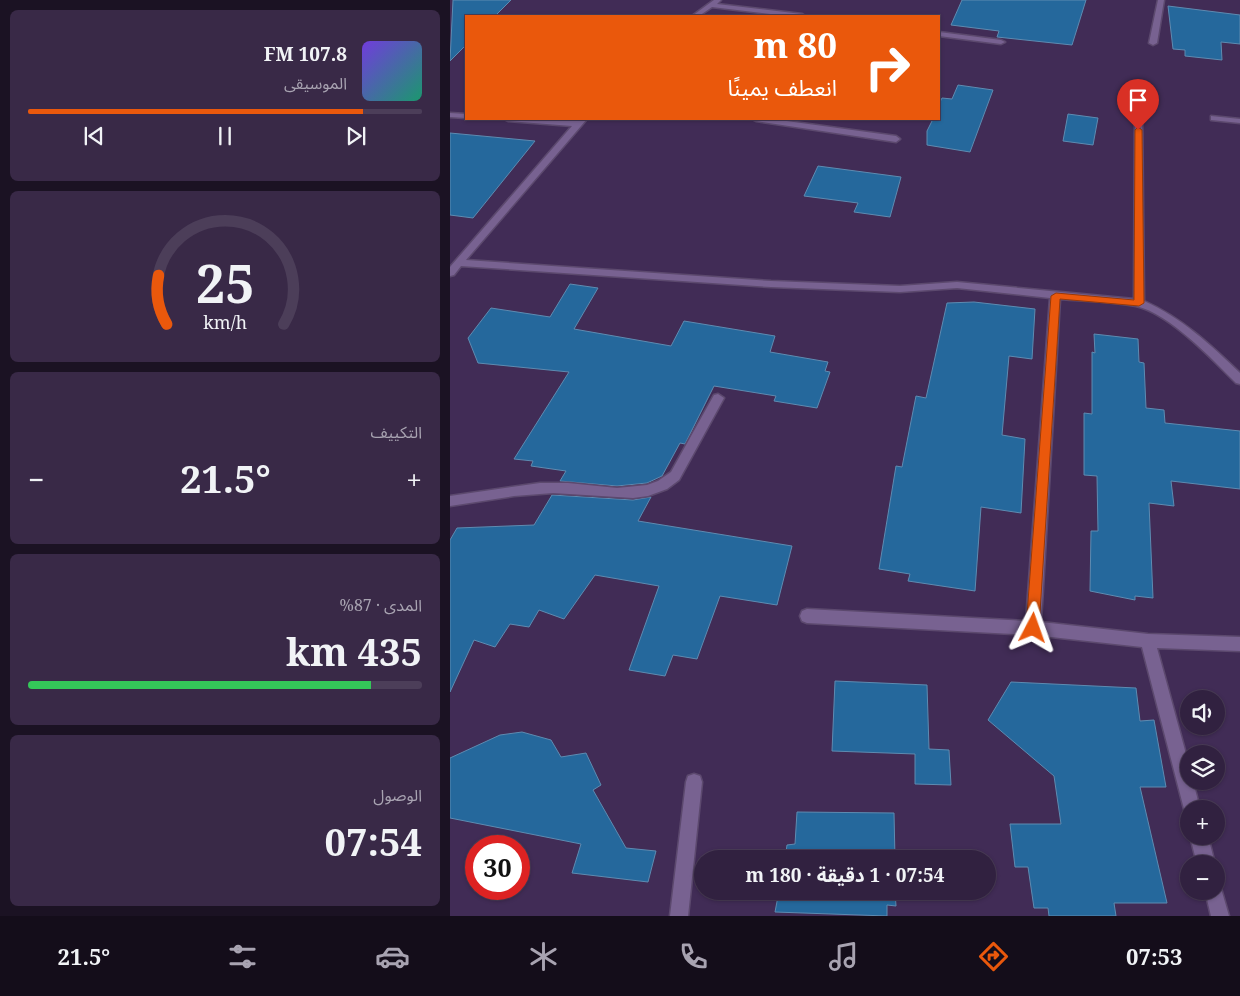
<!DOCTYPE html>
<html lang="ar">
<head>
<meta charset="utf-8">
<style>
  body { margin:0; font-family:"Noto Serif","Noto Sans Arabic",serif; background:#392947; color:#f1f3f6; direction:rtl; height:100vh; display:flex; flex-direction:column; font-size:19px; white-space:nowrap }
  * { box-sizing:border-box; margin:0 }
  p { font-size:16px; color:#a8a3b1 }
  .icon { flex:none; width:28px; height:28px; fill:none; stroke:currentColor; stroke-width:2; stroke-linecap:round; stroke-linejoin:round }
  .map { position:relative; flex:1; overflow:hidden; direction:ltr }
  .sheet { display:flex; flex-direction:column; gap:10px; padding:10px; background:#1b1223; width:450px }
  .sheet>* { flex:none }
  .top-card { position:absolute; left:15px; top:15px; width:475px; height:105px; border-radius:0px; box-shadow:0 1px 4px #0004,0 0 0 1px #4c3e59; direction:rtl; background:#ea580c; color:#fff; overflow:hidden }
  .buttons { position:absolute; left:730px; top:690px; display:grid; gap:10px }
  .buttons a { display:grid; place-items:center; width:45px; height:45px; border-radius:50%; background:#312140; box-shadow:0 1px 4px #0004,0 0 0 1px #4c3e59; font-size:25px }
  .speed { position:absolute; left:15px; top:835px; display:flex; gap:10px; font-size:25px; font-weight:700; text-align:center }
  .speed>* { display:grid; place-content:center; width:65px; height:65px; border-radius:50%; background:#312140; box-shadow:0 1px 4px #0004,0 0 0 1px #4c3e59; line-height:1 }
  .speed .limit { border:8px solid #d22; background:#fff; color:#111 }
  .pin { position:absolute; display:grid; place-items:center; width:42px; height:42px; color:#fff; margin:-51px -21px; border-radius:50% 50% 50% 0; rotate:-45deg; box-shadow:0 0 5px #0007 }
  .pin .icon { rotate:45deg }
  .me { position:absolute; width:55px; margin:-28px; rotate:4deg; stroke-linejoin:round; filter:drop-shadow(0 0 4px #0008) }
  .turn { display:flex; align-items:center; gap:18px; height:105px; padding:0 20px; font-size:22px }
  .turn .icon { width:65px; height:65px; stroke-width:2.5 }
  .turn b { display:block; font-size:35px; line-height:42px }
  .big { font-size:38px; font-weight:700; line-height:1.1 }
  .sheet .widget { flex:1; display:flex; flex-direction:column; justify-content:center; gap:8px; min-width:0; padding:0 18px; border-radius:8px; background:#392947 }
  .sheet .dial { align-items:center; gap:0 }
  .dial svg { height:130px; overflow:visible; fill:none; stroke:#4c3e59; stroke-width:7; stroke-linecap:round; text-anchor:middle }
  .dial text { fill:#f1f3f6; stroke:none }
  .song { display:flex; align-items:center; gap:15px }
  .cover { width:60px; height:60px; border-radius:8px; background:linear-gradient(135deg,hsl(260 70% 55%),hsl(160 70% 35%)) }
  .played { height:5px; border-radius:2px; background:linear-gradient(90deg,#ea580c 85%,#4c3e59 85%) }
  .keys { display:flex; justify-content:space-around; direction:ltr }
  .heat { display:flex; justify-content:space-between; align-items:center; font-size:28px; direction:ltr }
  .charge { height:8px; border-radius:4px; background:linear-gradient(90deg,#34c759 87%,#4c3e59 0) }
  .trip { position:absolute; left:244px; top:850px; width:302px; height:50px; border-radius:25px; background:#312140; box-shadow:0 1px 4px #0004,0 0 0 1px #4c3e59; font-weight:700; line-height:50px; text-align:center; direction:rtl }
  .menu { display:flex; height:80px; justify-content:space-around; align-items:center; background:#140d1a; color:#a8a3b1 }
  .menu .icon { width:35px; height:35px }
  .menu .selected { color:#ea580c }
  .menu b { font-size:22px; color:#f1f3f6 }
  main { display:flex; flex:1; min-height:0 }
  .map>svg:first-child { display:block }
  .building { fill:#25689c; stroke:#5e8bb1 }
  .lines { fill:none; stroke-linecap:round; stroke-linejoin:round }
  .minor-casing { stroke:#5c496e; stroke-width:3 }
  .minor { fill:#786291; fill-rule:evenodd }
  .route { fill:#ea580c; stroke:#983908 }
</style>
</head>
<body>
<main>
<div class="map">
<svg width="790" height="916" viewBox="0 0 790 916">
  <rect width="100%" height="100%" fill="#412c56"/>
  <!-- building -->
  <path class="building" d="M 3,0 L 61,0 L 45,16 L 16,16 L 16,45 L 0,61 Z
    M 512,0 L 636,0 L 622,45 L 547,37 L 549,31 L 501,25 Z
    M 718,6 L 790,15 L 790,44 L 771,42 L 772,60 L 735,56 L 735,50 L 723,49 Z
    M 508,85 L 543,90 L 520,152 L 477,145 L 477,131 L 483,119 L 489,119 L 489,104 L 492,98 L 502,99 Z
    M 618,114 L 648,118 L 643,145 L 613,141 Z
    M 0,133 L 85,141 L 23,218 L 0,215 Z
    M 368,166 L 451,177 L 440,217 L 404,212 L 408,203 L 354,196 Z
    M 120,284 L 148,288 L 124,329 L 221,346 L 234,321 L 325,336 L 320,352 L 378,362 L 375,371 L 380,372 L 367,408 L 324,401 L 326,396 L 264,386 L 235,444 L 230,443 L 212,476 L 197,483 L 167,486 L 110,481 L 116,471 L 81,466 L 83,461 L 64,459 L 119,372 L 28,363 L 18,338 L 41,308 L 100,317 Z
    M 524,302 L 585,309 L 582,359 L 559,356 L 552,435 L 575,439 L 571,513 L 531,507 L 525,591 L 458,581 L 460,574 L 429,569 L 446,466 L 452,467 L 466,396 L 476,398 L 497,303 Z
    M 644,334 L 688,339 L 689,362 L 694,363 L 696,408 L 714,410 L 715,423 L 790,431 L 790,489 L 721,481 L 724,506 L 699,503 L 703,598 L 685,596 L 685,600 L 640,591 L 641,531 L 648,531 L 647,476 L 634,475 L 634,413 L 642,414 L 642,352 L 645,353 Z
    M 102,495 L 183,500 L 201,497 L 188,521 L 342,546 L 327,605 L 270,596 L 247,659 L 223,655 L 215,676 L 179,670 L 209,586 L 145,575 L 114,619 L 89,610 L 79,627 L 60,624 L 45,647 L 24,640 L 0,692 L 0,540 L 7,528 L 84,525 Z
    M 385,681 L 477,685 L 479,749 L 499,750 L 501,785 L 465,784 L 465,754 L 382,751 Z
    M 561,682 L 686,688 L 690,721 L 704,720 L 716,787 L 690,787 L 717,903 L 664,903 L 666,916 L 599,916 L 598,908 L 584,908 L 578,867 L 565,867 L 560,824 L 611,824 L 604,776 L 538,720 Z
    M 72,732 L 101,740 L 111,757 L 136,753 L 151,785 L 143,790 L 176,848 L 206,851 L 198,882 L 122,873 L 131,844 L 0,818 L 0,758 L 50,735 Z
    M 347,812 L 444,813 L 445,859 L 335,859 L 337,845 L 345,844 Z
    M 329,891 L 445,891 L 446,906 L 437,905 L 437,916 L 325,912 Z"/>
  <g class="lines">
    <!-- minor casing -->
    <g class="minor-casing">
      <path id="minor" d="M 264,0 L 271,0 L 267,4 L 352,14 L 355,16 L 337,16 L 262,7 L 249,16 L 242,16 Z
        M 708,0 L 714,0 L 707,43 L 703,45 L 699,43 Z
        M 489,32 L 551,40 L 555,42 L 551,44 L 489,36 Z
        M 685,108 L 692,110 L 694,301 C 732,318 761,345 790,373 L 790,384 L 786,383 C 762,359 720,314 686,306 C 662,301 635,301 610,299 L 591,622 L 698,634 L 790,637 L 790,651 L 707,648 L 739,765 L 739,781 L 743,781 L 750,809 L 739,809 L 739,816 L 736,815 L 734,809 L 692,647 L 583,635 L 357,623 L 352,621 L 350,616 L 352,611 L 357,609 L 576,621 L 600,298 L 507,288 L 450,292 L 321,287 L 11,266 L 4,275 L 0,276 L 0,267 L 122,126 L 58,121 L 54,119 L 126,121 L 129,119 L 137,119 L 16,260 L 321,281 L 450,286 L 507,282 L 684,299 Z
        M 0,113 L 16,114 L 16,118 L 0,117 Z
        M 761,116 L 790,119 L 790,123 L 761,120 Z
        M 302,119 L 322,119 L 446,136 L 450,139 L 446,142 L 306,121 Z
        M 268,394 L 274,398 L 229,480 L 217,489 L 198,496 L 183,498 L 103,493 L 64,496 L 0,506 L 0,496 L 90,483 L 118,483 L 167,488 L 197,485 L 208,481 L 221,472 L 264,395 Z
        M 244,774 L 250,776 L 252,782 L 238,916 L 220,916 L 236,782 L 238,776 Z
        M 740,836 L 758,836 L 765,864 L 747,864 Z
        M 766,883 L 770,885 L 779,916 L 761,916 L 755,891 L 766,891 Z"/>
    </g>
    <!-- minor -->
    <use href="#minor" class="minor"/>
  </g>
  <!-- route -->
  <path class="route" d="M 688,127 L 692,130 L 694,303 L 689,306 L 610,299 L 589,628 L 587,632 L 583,634 L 578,632 L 576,628 L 601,296 L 606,293 L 684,300 L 685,130 Z"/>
</svg>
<div class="buttons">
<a><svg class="icon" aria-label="sound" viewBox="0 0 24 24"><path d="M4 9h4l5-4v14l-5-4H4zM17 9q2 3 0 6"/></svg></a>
<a><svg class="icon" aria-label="layers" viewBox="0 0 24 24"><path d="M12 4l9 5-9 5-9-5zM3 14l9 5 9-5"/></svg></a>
<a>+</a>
<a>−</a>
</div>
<div class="speed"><div class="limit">30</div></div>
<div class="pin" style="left:688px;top:130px;background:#d93025"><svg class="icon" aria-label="arrive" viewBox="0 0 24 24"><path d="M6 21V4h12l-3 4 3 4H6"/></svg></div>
<svg class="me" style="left:583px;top:628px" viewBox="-20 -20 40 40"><path d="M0-17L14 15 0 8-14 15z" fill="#ea580c" stroke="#fff" stroke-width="4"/></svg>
<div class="trip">07:54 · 1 دقيقة · 180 m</div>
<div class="top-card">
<div class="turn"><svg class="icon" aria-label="right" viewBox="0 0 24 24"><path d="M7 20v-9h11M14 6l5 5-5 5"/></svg><div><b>80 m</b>انعطف يمينًا</div></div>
</div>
</div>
<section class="sheet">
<div class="widget">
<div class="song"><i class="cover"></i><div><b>107.8 FM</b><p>الموسيقى</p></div></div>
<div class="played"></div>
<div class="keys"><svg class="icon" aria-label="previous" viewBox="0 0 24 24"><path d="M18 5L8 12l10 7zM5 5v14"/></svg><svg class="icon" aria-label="pause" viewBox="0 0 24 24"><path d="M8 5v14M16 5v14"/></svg><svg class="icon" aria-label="next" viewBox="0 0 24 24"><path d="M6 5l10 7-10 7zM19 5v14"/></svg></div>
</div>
<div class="widget dial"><svg viewBox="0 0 100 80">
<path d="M14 69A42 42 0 1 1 86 69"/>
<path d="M14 69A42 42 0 0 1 9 39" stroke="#ea580c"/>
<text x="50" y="56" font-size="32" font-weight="700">25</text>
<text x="50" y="72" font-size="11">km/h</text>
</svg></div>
<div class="widget"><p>التكييف</p>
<div class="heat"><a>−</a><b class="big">21.5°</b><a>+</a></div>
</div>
<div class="widget"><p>المدى · 87%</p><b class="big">435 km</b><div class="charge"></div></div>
<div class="widget"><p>الوصول</p><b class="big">07:54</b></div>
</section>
</main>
<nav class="menu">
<b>07:53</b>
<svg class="icon selected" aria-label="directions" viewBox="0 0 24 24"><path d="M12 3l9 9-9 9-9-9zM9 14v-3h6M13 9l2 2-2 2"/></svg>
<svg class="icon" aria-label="music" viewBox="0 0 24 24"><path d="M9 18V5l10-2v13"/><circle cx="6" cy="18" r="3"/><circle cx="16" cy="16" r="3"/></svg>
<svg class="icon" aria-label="phone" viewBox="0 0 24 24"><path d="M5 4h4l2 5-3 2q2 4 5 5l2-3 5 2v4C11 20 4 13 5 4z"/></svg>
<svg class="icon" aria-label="climate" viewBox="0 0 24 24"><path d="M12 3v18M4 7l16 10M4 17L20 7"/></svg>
<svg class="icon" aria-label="car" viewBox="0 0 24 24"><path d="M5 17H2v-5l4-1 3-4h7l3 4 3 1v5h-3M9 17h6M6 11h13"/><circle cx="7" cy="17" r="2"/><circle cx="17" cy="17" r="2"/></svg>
<svg class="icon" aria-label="filters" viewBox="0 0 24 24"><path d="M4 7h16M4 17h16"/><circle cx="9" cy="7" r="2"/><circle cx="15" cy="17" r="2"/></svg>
<b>21.5°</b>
</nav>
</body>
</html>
